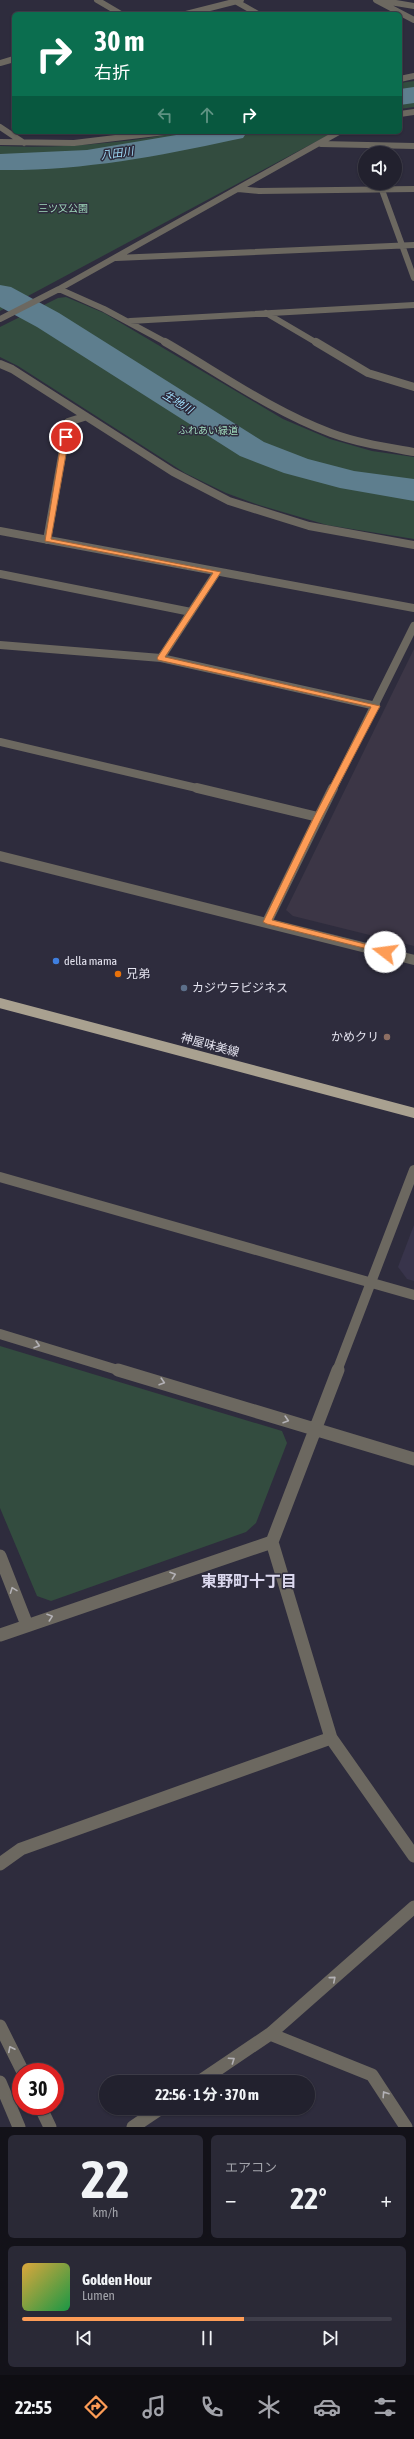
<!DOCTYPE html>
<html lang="ja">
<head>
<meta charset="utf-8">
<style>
  body { margin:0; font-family:"Asap Condensed","Noto Sans JP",sans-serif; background:#2a2936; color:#f1f3f6; height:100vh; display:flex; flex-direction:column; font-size:15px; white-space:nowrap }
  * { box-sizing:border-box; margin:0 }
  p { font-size:13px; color:#a2a3aa }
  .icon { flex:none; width:22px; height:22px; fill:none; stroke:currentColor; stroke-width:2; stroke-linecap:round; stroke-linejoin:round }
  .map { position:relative; height:2127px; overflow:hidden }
  .sheet { display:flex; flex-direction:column; gap:8px; padding:8px; background:#131219; flex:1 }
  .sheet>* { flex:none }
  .hud { position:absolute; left:12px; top:12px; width:390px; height:122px; border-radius:6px; box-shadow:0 1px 3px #0004,0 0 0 1px #3f3e4a; background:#0b6e4f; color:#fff; overflow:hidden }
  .tools { position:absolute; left:358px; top:146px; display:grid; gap:8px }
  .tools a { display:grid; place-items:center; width:44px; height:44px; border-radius:50%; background:#22212e; box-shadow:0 1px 3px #0004,0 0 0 1px #3f3e4a; font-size:20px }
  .speed { position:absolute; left:12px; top:2063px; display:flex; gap:8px; font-size:20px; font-weight:700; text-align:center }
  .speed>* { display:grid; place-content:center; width:52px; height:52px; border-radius:50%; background:#22212e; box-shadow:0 1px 3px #0004,0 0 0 1px #3f3e4a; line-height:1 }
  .speed .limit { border:6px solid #d22; background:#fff; color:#111 }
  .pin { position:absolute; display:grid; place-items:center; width:34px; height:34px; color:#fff; margin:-17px; border:2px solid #fff; border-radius:50%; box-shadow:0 1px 4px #0007 }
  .me { position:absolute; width:44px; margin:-22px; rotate:285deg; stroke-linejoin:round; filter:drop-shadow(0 0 3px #0008) }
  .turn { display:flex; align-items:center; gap:14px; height:84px; padding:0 16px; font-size:18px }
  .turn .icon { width:52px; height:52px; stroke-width:2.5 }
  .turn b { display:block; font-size:28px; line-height:34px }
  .lanes { display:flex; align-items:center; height:38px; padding:0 16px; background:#0003; justify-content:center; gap:20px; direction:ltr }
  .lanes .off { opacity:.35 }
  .big { font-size:30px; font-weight:700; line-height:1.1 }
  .sheet .card { flex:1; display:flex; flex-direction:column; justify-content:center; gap:6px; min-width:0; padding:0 14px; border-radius:6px; background:#2a2936 }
  .sheet .dial { align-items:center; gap:0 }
  .dial b { font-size:52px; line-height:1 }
  .song { display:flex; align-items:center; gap:12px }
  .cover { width:48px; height:48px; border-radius:6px; background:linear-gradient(135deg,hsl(40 70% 55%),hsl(140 70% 35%)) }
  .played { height:4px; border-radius:2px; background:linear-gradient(90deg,#fd9c56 60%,#3f3e4a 60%) }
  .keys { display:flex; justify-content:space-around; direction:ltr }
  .heat { display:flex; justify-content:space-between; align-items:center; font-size:22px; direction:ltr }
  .sheet .tiles { flex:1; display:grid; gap:8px; grid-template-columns:1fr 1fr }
  .card:last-child { grid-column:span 2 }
  .trip { position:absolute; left:99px; top:2075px; width:216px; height:40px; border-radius:20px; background:#22212e; box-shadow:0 1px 3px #0004,0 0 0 1px #3f3e4a; font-weight:700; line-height:40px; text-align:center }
  .menu { display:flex; height:64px; justify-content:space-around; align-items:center; background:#0e0d12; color:#a2a3aa }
  .menu .icon { width:28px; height:28px }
  .menu .current { color:#fd9c56 }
  .menu b { font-size:18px; color:#f1f3f6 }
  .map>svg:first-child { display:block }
  .built { fill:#38344b }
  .education { fill:#3c3646 }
  .green { fill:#334c3f }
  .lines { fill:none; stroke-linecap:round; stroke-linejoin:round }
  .river { fill:#5e7e8e; fill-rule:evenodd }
  .minor-far3 { stroke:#6c6860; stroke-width:6 }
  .minor-far2 { stroke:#6c6860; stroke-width:8 }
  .minor-far1 { stroke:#6c6860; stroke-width:10 }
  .minor { stroke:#6c6860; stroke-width:13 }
  .major { stroke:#a9a190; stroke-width:10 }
  .oneway { stroke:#b3b1b5 }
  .route { fill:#fd9c56; stroke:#a46538 }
  .shop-dot { fill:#3f7fe0; stroke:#2e2c3d; stroke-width:1.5 }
  .food-dot { fill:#e8710a; stroke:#2e2c3d; stroke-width:1.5 }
  .service-dot { fill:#5c6f8a; stroke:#2e2c3d; stroke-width:1.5 }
  .education-dot { fill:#8d6e63; stroke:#2e2c3d; stroke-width:1.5 }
  .labels { text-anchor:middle; stroke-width:3; stroke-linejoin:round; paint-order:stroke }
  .far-park-label { font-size:10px; fill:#a0dabc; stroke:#2e2c3d }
  .far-water-label { font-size:11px; font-style:italic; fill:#a0ddfa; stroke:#2e2c3d }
  .poi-label { font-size:12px; fill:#e3e2ee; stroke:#2e2c3d; text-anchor:start }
  .street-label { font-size:12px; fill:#e3e2ee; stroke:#2e2c3d }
  .near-neighbourhood-label { font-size:16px; font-weight:bold; fill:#dcd9ef; stroke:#2e2c3d }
</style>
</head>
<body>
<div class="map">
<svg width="414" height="2127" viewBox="0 0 414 2127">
  <rect width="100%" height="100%" fill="#2e2c3d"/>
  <!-- built -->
  <path class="built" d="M 414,1225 L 414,1281 L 407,1279 L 398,1267 Z"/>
  <!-- education -->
  <path class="education" d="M 414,649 L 414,946 L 293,916 L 286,910 Z"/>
  <!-- green -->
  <path class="green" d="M 414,81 L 414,107 L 400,109 L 400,83 Z
    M 183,132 L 334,132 L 0,311 L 0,146 C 61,149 123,143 183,132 Z
    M 66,297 L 104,313 L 283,419 L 330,439 L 372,451 L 414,457 L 414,539 L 327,525 L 259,505 L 226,493 L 185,473 L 18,366 L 0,357 L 0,327 L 58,298 Z
    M 0,1346 L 282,1431 L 287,1443 L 256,1523 L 246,1532 L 51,1601 L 37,1596 L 0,1508 Z"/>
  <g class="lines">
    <!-- river -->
    <path class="river" d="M 414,87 L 414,103 L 400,105 L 400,89 Z
      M 194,132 L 247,132 L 243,138 L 233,140 C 156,157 79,171 0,170 L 0,154 L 87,150 Z
      M 0,285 L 11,287 L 59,313 L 264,442 L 308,459 L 354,471 L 414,479 L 414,501 L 340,488 L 284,473 L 240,456 L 37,327 L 0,307 Z"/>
    <!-- minor-far3 -->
    <path class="minor-far3" d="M 97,0 L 121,14
      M 376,0 L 414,20
      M 235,1 L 258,14
      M 384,1 L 414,6
      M 186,14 L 241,0
      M 0,63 L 14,59
      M 400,79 L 414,76
      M 400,114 L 414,112
      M 0,127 L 24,143
      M 0,142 L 74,143 L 165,132
      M 321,144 L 414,146
      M 238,189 L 259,191 L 414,189
      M 382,190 L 414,278
      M 116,258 L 414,245
      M 59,289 L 104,309 L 167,343
      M 266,313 L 317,343
      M 0,319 L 59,289 L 339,132
      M 130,321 L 414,305"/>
    <!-- minor-far2 -->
    <path class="minor-far2" d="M 165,342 C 219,373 272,411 331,433 C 358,443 386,447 414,452
      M 316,342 L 368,373 L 414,387
      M 0,364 L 12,369 L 173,472 L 229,501 L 309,526 L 414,545
      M 0,531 L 414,608
      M 47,540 L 68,422 L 84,417
      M 0,574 L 191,612
      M 0,645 L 161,658 L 376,706
      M 161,658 L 217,572
      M 0,742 L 201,789
      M 333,789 L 414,626"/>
    <!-- minor-far1 -->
    <path class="minor-far1" d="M 197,788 L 318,817
      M 0,856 L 414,960
      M 267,922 L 333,788
      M 0,1177 L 414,1295
      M 0,1334 L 121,1371
      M 337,1371 L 414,1170"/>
    <!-- minor -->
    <path class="minor" d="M 118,1370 L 414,1459
      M 338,1370 L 272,1542 L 331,1738 L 414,1856
      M 0,1556 L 27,1625
      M 0,1635 L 272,1542
      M 0,1864 L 21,1849 L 331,1738
      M 0,2026 L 23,2072
      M 270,2034 L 372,2075 L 406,2127
      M 0,2082 L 19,2127
      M 199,2082 L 270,2034 L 414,1907
      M 40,2106 L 50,2127
      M 133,2127 L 161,2108"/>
    <!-- major -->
    <path class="major" d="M 0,1003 L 414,1113"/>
  </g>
  <!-- one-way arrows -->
  <defs><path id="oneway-chevron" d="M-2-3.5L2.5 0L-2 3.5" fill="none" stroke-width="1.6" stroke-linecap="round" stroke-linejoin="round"/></defs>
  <g class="oneway">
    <use href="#oneway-chevron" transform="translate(37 1345) rotate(17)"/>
    <use href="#oneway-chevron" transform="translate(162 1382) rotate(17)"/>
    <use href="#oneway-chevron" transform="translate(286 1420) rotate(17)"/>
    <use href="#oneway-chevron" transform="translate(173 1575) rotate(-19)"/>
    <use href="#oneway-chevron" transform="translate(13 1590) rotate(-111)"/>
    <use href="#oneway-chevron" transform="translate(50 1617) rotate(-19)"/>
    <use href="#oneway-chevron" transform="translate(333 1979) rotate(-41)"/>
    <use href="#oneway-chevron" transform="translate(11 2049) rotate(-117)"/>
    <use href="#oneway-chevron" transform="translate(232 2060) rotate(-34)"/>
    <use href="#oneway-chevron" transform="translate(385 2094) rotate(-123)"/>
  </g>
  <!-- route -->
  <path class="route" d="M 66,435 L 69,437 L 51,539 L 221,572 L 165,657 L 380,706 L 322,817 L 272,920 L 388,950 L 388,954 L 267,924 L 263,922 L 314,817 L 371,707 L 158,660 L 157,658 L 213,573 L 45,541 L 62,437 Z"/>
  <!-- markers -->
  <circle class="shop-dot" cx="56" cy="961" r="4"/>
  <circle class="food-dot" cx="118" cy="974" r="4"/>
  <circle class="service-dot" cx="184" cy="988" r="4"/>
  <circle class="education-dot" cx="387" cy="1037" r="4"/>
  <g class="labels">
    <!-- far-park labels -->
    <g class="far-park-label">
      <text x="63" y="212">三ツ又公園</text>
      <text x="208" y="434">ふれあい緑道</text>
    </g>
    <!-- far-water labels -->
    <g class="far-water-label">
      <text transform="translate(117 153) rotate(-8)" y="4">八田川</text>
      <text transform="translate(178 402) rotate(32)" y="4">生地川</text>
    </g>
    <!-- poi labels -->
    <g class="poi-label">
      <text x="64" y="965">della mama</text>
      <text x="126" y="978">兄弟</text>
      <text x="192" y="992">カジウラビジネス</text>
      <text x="379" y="1041" text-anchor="end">かめクリ</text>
    </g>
    <!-- street labels -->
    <g class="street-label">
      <text transform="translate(210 1045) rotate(15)" y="4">神屋味美線</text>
    </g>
    <!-- near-neighbourhood labels -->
    <g class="near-neighbourhood-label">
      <text x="249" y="1587">東野町十丁目</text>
    </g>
  </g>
</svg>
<div class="tools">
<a><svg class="icon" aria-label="sound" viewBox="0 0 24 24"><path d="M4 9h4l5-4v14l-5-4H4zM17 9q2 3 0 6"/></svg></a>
</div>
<div class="speed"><div class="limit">30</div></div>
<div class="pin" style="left:66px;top:437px;background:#d93025"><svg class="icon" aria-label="arrive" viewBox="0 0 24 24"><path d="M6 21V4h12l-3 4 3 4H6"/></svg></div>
<svg class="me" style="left:385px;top:952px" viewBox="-20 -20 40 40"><circle r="19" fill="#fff"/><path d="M0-13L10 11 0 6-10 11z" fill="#fd9c56"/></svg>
<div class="trip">22:56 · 1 分 · 370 m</div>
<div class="hud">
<div class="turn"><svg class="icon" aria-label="right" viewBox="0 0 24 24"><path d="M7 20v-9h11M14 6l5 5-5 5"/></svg><div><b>30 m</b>右折</div></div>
<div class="lanes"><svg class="icon off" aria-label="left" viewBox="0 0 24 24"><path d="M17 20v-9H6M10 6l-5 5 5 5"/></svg><svg class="icon off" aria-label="ahead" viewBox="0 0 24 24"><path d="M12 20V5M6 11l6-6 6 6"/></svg><svg class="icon" aria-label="right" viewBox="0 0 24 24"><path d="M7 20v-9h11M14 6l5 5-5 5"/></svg></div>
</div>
</div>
<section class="sheet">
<div class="tiles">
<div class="card dial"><b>22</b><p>km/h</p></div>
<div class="card"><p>エアコン</p>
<div class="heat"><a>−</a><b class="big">22°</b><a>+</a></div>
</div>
<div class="card">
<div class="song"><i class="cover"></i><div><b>Golden Hour</b><p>Lumen</p></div></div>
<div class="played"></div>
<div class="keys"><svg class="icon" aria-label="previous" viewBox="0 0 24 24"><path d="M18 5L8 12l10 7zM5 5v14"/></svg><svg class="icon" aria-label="pause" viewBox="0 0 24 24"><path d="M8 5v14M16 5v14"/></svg><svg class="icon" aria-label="next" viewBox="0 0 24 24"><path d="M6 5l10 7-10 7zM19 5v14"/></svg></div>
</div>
</div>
</section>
<nav class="menu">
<b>22:55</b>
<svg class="icon current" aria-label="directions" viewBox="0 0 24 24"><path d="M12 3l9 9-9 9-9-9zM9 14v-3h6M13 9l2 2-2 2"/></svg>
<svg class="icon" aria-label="music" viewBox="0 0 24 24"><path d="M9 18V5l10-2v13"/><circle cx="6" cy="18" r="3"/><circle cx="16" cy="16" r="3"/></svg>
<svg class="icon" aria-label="phone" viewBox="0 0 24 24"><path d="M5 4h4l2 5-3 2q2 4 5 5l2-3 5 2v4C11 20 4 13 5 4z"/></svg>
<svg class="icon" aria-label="climate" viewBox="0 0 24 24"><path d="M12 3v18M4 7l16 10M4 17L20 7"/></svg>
<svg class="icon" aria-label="car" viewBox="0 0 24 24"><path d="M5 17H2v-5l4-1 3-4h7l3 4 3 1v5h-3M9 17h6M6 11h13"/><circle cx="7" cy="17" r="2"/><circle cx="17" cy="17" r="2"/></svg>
<svg class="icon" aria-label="filters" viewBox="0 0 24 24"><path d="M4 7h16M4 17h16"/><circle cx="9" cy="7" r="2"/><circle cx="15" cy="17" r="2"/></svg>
</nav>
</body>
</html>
